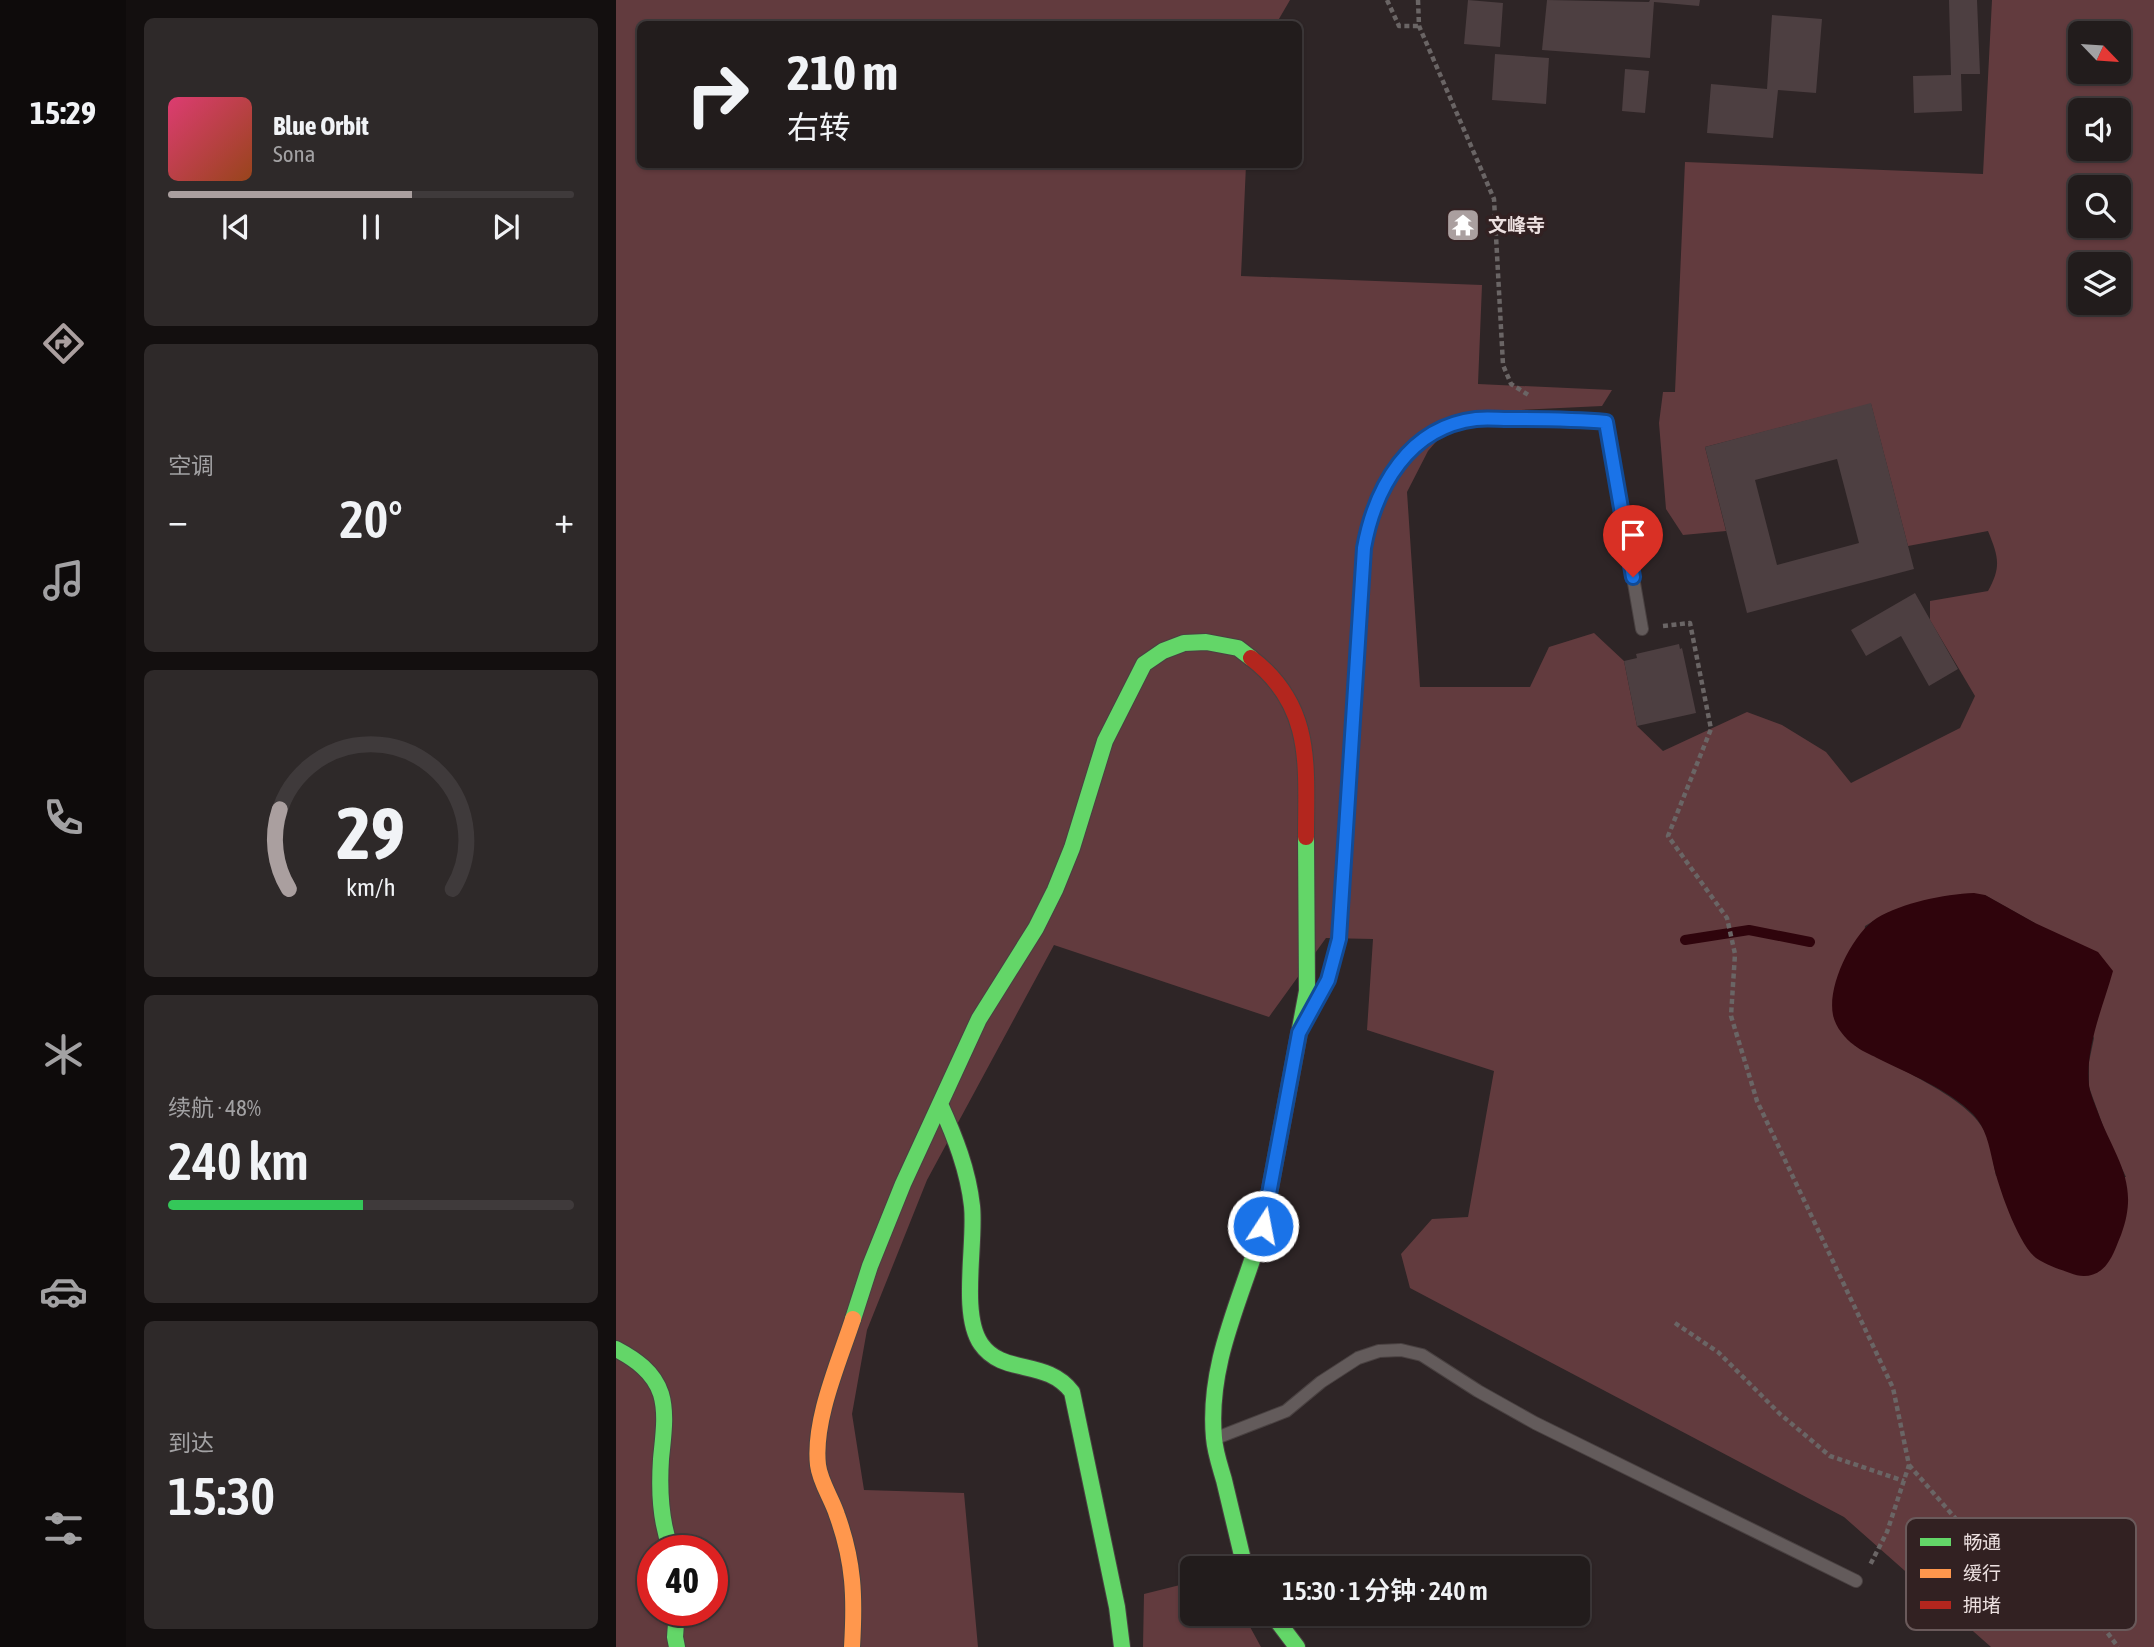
<!DOCTYPE html>
<html lang="zh">
<head>
<meta charset="utf-8">
<style>
  body { margin:0; font-family:"Asap Condensed","Noto Sans SC",sans-serif; background:#2e2929; color:#f1f3f6; height:100vh; display:flex; flex-direction:column; font-size:26px; white-space:nowrap }
  * { box-sizing:border-box; margin:0 }
  p { font-size:23px; color:#a2a1a3 }
  .icon { flex:none; width:38px; height:38px; fill:none; stroke:currentColor; stroke-width:2; stroke-linecap:round; stroke-linejoin:round }
  .map { position:relative; flex:1; overflow:hidden }
  .drawer { display:flex; flex-direction:column; gap:18px; padding:18px; background:#130f0f; width:490px }
  .drawer>* { flex:none }
  .hud { position:absolute; left:21px; top:21px; width:665px; height:147px; border-radius:10px; box-shadow:0 2px 5px #0004,0 0 0 2px #3f3a3b; background:#221c1c; color:#f1f3f6; overflow:hidden }
  .needle { width:46px; rotate:115deg }
  .tools { position:absolute; left:1452px; top:21px; display:grid; gap:14px }
  .tools a { display:grid; place-items:center; width:63px; height:63px; border-radius:10px; background:#221c1c; box-shadow:0 2px 5px #0004,0 0 0 2px #3f3a3b; font-size:35px }
  .speed { position:absolute; left:21px; top:1535px; display:flex; gap:14px; font-size:35px; font-weight:700; text-align:center }
  .speed>* { display:grid; place-content:center; width:91px; height:91px; border-radius:50%; background:#221c1c; box-shadow:0 2px 5px #0004,0 0 0 2px #3f3a3b; line-height:1 }
  .speed .limit { border:10px solid #d22; background:#fff; color:#111 }
  .pin { position:absolute; display:grid; place-items:center; width:60px; height:60px; color:#fff; margin:-72px -30px; border-radius:50% 50% 50% 0; rotate:-45deg; box-shadow:0 0 7px #0007 }
  .pin .icon { rotate:45deg }
  .me { position:absolute; width:77px; margin:-38px; rotate:11deg; stroke-linejoin:round; filter:drop-shadow(0 0 5px #0008) }
  .turn { display:flex; align-items:center; gap:24px; height:147px; padding:0 35px; font-size:32px }
  .turn .icon { width:91px; height:91px; stroke-width:2.5 }
  .turn b { display:block; font-size:49px; line-height:60px }
  .big { font-size:52px; font-weight:600; line-height:1.1 }
  .drawer .card { flex:1; display:flex; flex-direction:column; justify-content:center; gap:10px; min-width:0; padding:0 24px; border-radius:10px; background:#2e2929 }
  .drawer .dial { align-items:center; gap:0 }
  .dial svg { height:182px; overflow:visible; fill:none; stroke:#3f3a3b; stroke-width:7; stroke-linecap:round; text-anchor:middle }
  .dial text { fill:#f1f3f6; stroke:none }
  .song { display:flex; align-items:center; gap:21px }
  .cover { width:84px; height:84px; border-radius:10px; background:linear-gradient(135deg,hsl(340 70% 55%),hsl(20 70% 35%)) }
  .played { height:7px; border-radius:4px; background:linear-gradient(90deg,#aa9f9f 60%,#3f3a3b 60%) }
  .keys { display:flex; justify-content:space-around; direction:ltr }
  .heat { display:flex; justify-content:space-between; align-items:center; font-size:38px; direction:ltr }
  .charge { height:10px; border-radius:5px; background:linear-gradient(90deg,#34c759 48%,#3f3a3b 0) }
  .trip { position:absolute; left:564px; top:1556px; width:410px; height:70px; border-radius:10px; background:#221c1c; box-shadow:0 2px 5px #0004,0 0 0 2px #3f3a3b; font-weight:600; line-height:70px; text-align:center }
  main { display:flex; flex:1; min-height:0 }
  .tabs { display:flex; flex-direction:column; width:126px; justify-content:space-around; align-items:center; background:#0e0b0b; color:#a2a1a3 }
  .tabs .icon { width:49px; height:49px }
  .tabs .on { color:#aa9f9f }
  .tabs b { font-size:32px; color:#f1f3f6 }
  .map>svg:first-child { display:block }
  .green { fill:#623b3e; fill-rule:evenodd }
  .water { fill:#2f040c }
  .lines { fill:none; stroke-linecap:round; stroke-linejoin:round }
  .stream { stroke:#2f040c; stroke-width:10 }
  .building { fill:#4d3f41; fill-rule:evenodd }
  .lane-casing { stroke:#494141; stroke-width:14 }
  .fast-casing { stroke:#494141; stroke-width:18 }
  .slow-casing { stroke:#494141; stroke-width:18 }
  .jam-casing { stroke:#494141; stroke-width:18 }
  .path { stroke:#6a6565; stroke-width:4.5; stroke-dasharray:5 3.5; stroke-linecap:butt }
  .lane { stroke:#635b5b; stroke-width:12 }
  .fast { stroke:#63d668; stroke-width:16 }
  .slow { stroke:#ff974d; stroke-width:16 }
  .jam { stroke:#b3261e; stroke-width:16 }
  .route-casing { stroke:#114b97; stroke-width:18 }
  .route { stroke:#1a73e8; stroke-width:12 }
  .labels { text-anchor:middle; stroke-width:7; stroke-linejoin:round; paint-order:stroke }
  .poi-label { font-size:19px; font-weight:bold; fill:#ece0e0; stroke:#322122; text-anchor:start }
  .key { fill:#322122; stroke:#6a5a5b; stroke-width:2 }
  .key-label { font-size:19px; fill:#ece0e0 }
</style>
</head>
<body>
<main>
<nav class="tabs">
<b>15:29</b>
<svg class="icon on" aria-label="directions" viewBox="0 0 24 24"><path d="M12 3l9 9-9 9-9-9zM9 14v-3h6M13 9l2 2-2 2"/></svg>
<svg class="icon" aria-label="music" viewBox="0 0 24 24"><path d="M9 18V5l10-2v13"/><circle cx="6" cy="18" r="3"/><circle cx="16" cy="16" r="3"/></svg>
<svg class="icon" aria-label="phone" viewBox="0 0 24 24"><path d="M5 4h4l2 5-3 2q2 4 5 5l2-3 5 2v4C11 20 4 13 5 4z"/></svg>
<svg class="icon" aria-label="climate" viewBox="0 0 24 24"><path d="M12 3v18M4 7l16 10M4 17L20 7"/></svg>
<svg class="icon" aria-label="car" viewBox="0 0 24 24"><path d="M5 17H2v-5l4-1 3-4h7l3 4 3 1v5h-3M9 17h6M6 11h13"/><circle cx="7" cy="17" r="2"/><circle cx="17" cy="17" r="2"/></svg>
<svg class="icon" aria-label="filters" viewBox="0 0 24 24"><path d="M4 7h16M4 17h16"/><circle cx="9" cy="7" r="2"/><circle cx="15" cy="17" r="2"/></svg>
</nav>
<section class="drawer">
<div class="card">
<div class="song"><i class="cover"></i><div><b>Blue Orbit</b><p>Sona</p></div></div>
<div class="played"></div>
<div class="keys"><svg class="icon" aria-label="previous" viewBox="0 0 24 24"><path d="M18 5L8 12l10 7zM5 5v14"/></svg><svg class="icon" aria-label="pause" viewBox="0 0 24 24"><path d="M8 5v14M16 5v14"/></svg><svg class="icon" aria-label="next" viewBox="0 0 24 24"><path d="M6 5l10 7-10 7zM19 5v14"/></svg></div>
</div>
<div class="card"><p>空调</p>
<div class="heat"><a>−</a><b class="big">20°</b><a>+</a></div>
</div>
<div class="card dial"><svg viewBox="0 0 100 80">
<path d="M14 69A42 42 0 1 1 86 69"/>
<path d="M14 69A42 42 0 0 1 10 34" stroke="#aa9f9f"/>
<text x="50" y="56" font-size="32" font-weight="700">29</text>
<text x="50" y="72" font-size="11">km/h</text>
</svg></div>
<div class="card"><p>续航 · 48%</p><b class="big">240 km</b><div class="charge"></div></div>
<div class="card"><p>到达</p><b class="big">15:30</b></div>
</section>
<div class="map">
<svg width="1538" height="1647" viewBox="0 0 1538 1647">
  <rect width="100%" height="100%" fill="#2e2526"/>
  <!-- green -->
  <path class="green" d="M 0,0 L 674,0 L 660,24 L 24,24 L 24,164 L 630,165 L 625,276 L 866,285 L 862,384 L 996,390 L 986,406 L 845,413 L 812,451 L 791,492 L 804,687 L 914,687 L 933,647 L 978,633 L 1008,661 L 1021,726 L 1047,751 L 1131,712 L 1166,725 L 1210,752 L 1235,783 L 1344,728 L 1359,696 L 1314,620 L 1314,601 L 1372,591 C 1386,566 1382,556 1372,531 L 1292,546 L 1255,404 L 1089,447 L 1110,531 L 1067,535 L 1050,509 L 1043,423 L 1047,392 L 1059,392 L 1069,162 L 1367,174 L 1376,0 L 1538,0 L 1538,1647 L 1375,1647 L 1228,1517 L 794,1288 L 785,1254 L 816,1219 L 852,1217 L 878,1071 L 751,1030 L 757,939 L 710,938 L 653,1017 L 438,945 L 311,1180 L 251,1330 L 236,1414 L 248,1490 L 348,1493 L 362,1647 L 0,1647 ZM 1465,33 L 1503,33 L 1503,72 L 1465,72 ZM 1465,110 L 1503,110 L 1503,149 L 1465,149 ZM 1465,187 L 1503,187 L 1503,226 L 1465,226 ZM 1465,264 L 1503,264 L 1503,303 L 1465,303 ZM 1369,895 L 1419,923 L 1478,1038 L 1473,1062 L 1473,1087 L 1491,1137 L 1510,1177 L 1380,1176 C 1377,1162 1375,1143 1368,1130 C 1350,1096 1273,1064 1238,1045 L 1249,926 L 1271,913 ZM 37,1550 L 96,1550 L 96,1610 L 37,1610 Z
    M 576,1582 L 576,1614 L 627,1614 L 645,1647 L 527,1647 L 528,1594 Z"/>
  <!-- water -->
  <path class="water" d="M 1358,893 L 1369,895 L 1419,923 L 1482,952 L 1497,971 C 1487,1007 1469,1047 1473,1085 C 1474,1093 1478,1102 1481,1110 C 1498,1157 1525,1182 1505,1235 C 1501,1244 1498,1255 1491,1264 C 1482,1276 1468,1279 1454,1273 C 1443,1269 1430,1265 1420,1258 C 1402,1244 1382,1186 1377,1163 C 1373,1145 1370,1128 1357,1114 C 1332,1089 1293,1074 1261,1058 C 1254,1054 1245,1051 1238,1045 C 1229,1039 1219,1026 1217,1015 C 1211,986 1236,934 1261,918 C 1286,903 1328,894 1358,893 Z"/>
  <g class="lines">
    <!-- stream -->
    <path class="stream" d="M 1069,940 L 1133,930 L 1194,942"/>
  </g>
  <!-- building -->
  <path class="building" d="M 852,0 L 887,3 L 884,47 L 848,44 Z
    M 931,0 L 1033,2 L 1034,0 L 1084,0 L 1083,6 L 1038,2 L 1034,58 L 926,50 Z
    M 1333,0 L 1361,0 L 1364,74 L 1345,74 L 1346,111 L 1298,113 L 1297,76 L 1335,75 Z
    M 1156,15 L 1206,19 L 1200,93 L 1162,90 L 1157,138 L 1091,133 L 1095,84 L 1151,89 Z
    M 879,54 L 933,58 L 930,104 L 876,100 Z
    M 1009,69 L 1033,71 L 1029,113 L 1006,111 Z
    M 1255,403 L 1298,569 L 1131,613 L 1089,447 ZM 1221,459 L 1243,543 L 1161,565 L 1139,480 Z
    M 1299,593 L 1342,669 L 1313,686 L 1285,636 L 1250,656 L 1235,630 Z
    M 1063,644 L 1064,649 L 1066,648 L 1080,713 L 1021,726 L 1008,661 L 1021,658 L 1020,654 Z"/>
  <g class="lines">
    <!-- lane casing -->
    <g class="lane-casing">
      <path id="lane" d="M 702,999 L 712,980 L 722,939 L 749,548 C 759,487 793,427 860,419 C 873,417 886,419 898,419 C 929,419 959,420 990,422 L 1026,629
        M 603,1437 L 670,1411 L 705,1382 L 742,1358 L 763,1351 L 785,1350 L 806,1355 L 862,1391 L 919,1423 L 1240,1581"/>
    </g>
    <!-- fast casing -->
    <g class="fast-casing">
      <path id="fast" d="M 324,1104 C 339,1137 352,1170 356,1206 C 360,1243 344,1314 365,1344 C 387,1376 430,1358 456,1392 L 501,1607 L 506,1647
        M 237,1319 L 254,1266 L 287,1184 L 363,1019 L 420,928 L 439,890 L 456,848 L 489,741 L 528,664 L 547,651 L 568,643 L 590,642 L 622,648 L 635,658
        M 0,1349 C 19,1359 38,1372 45,1394 C 51,1414 47,1438 45,1459 C 43,1490 44,1520 55,1550
        M 629,1568 C 622,1539 615,1509 608,1480 C 604,1466 599,1452 598,1438 C 591,1362 627,1296 647,1226 L 691,991 L 690,837
        M 61,1610 L 59,1637 L 61,1647
        M 656,1614 L 681,1647"/>
    </g>
    <!-- slow casing -->
    <g class="slow-casing">
      <path id="slow" d="M 236,1647 C 239,1597 238,1562 221,1515 C 216,1499 204,1482 202,1465 C 197,1420 223,1362 237,1319"/>
    </g>
    <!-- jam casing -->
    <g class="jam-casing">
      <path id="jam" d="M 635,658 C 698,706 690,766 690,837"/>
    </g>
    <!-- path -->
    <path class="path" d="M 771,0 L 783,26 L 803,26
      M 802,0 L 803,26 L 878,199 L 887,365 L 895,384 L 914,396
      M 1047,626 L 1074,623 L 1095,729 L 1052,836 L 1111,918 L 1119,954 L 1115,1016 L 1141,1101 L 1277,1388 L 1293,1465 L 1271,1532 L 1253,1567
      M 1059,1323 L 1102,1352 L 1164,1414 L 1214,1456 L 1288,1481
      M 1293,1465 L 1340,1519 L 1468,1601 L 1502,1647"/>
    <!-- lane -->
    <use href="#lane" class="lane"/>
    <!-- fast -->
    <use href="#fast" class="fast"/>
    <!-- slow -->
    <use href="#slow" class="slow"/>
    <!-- jam -->
    <use href="#jam" class="jam"/>
  </g>
  <g class="lines">
    <!-- route casing -->
    <g class="route-casing">
      <path id="route" d="M 647,1226 L 683,1033 L 712,980 L 723,939 L 748,548 C 759,487 793,427 860,419 C 871,418 882,419 893,419 C 925,419 957,419 990,422 L 1017,577"/>
    </g>
    <!-- route -->
    <use href="#route" class="route"/>
  </g>
  <!-- icons -->
  <defs>
    <g id="temple-square" transform="scale(1.75)"><rect x="-9" y="-9" width="18" height="18" rx="4" fill="#aa9f9f" stroke="#322122"/><path d="M0-6L5-2H3V0L6.5 2.5H4V6H1.5V3h-3V6H-4V2.5H-6.5L-3 0V-2H-5Z" fill="#fff"/></g>
  </defs>
  <g fill-rule="evenodd">
    <use href="#temple-square" x="847" y="225"/>
  </g>
  <g class="labels">
    <!-- poi labels -->
    <g class="poi-label">
      <text x="872" y="232">文峰寺</text>
    </g>
  </g>
  <!-- legend -->
  <rect x="1290" y="1518" width="230" height="112" rx="10" class="key"/>
  <rect x="1304" y="1538" width="31" height="8" fill="#63d668"/>
  <rect x="1304" y="1569" width="31" height="9" fill="#ff974d"/>
  <rect x="1304" y="1601" width="31" height="8" fill="#b3261e"/>
  <g class="key-label">
    <text x="1347" y="1549">畅通</text>
    <text x="1347" y="1580">缓行</text>
    <text x="1347" y="1612">拥堵</text>
  </g>
</svg>
<div class="tools">
<a><svg class="needle" viewBox="-14 -14 28 28"><path d="M0-13l5 13h-10z" fill="#e53935"/><path d="M0 13l5-13h-10z" fill="#a2a1a3"/></svg></a>
<a><svg class="icon" aria-label="sound" viewBox="0 0 24 24"><path d="M4 9h4l5-4v14l-5-4H4zM17 9q2 3 0 6"/></svg></a>
<a><svg class="icon" aria-label="search" viewBox="0 0 24 24"><circle cx="10" cy="10" r="6"/><path d="M15 15l6 6"/></svg></a>
<a><svg class="icon" aria-label="layers" viewBox="0 0 24 24"><path d="M12 4l9 5-9 5-9-5zM3 14l9 5 9-5"/></svg></a>
</div>
<div class="speed"><div class="limit">40</div></div>
<div class="pin" style="left:1017px;top:577px;background:#d93025"><svg class="icon" aria-label="arrive" viewBox="0 0 24 24"><path d="M6 21V4h12l-3 4 3 4H6"/></svg></div>
<svg class="me" style="left:647px;top:1226px" viewBox="-20 -20 40 40"><circle r="17" fill="#1a73e8" stroke="#fff" stroke-width="3"/><path d="M0-11L8 9 0 5-8 9z" fill="#fff"/></svg>
<div class="trip">15:30 · 1 分钟 · 240 m</div>
<div class="hud">
<div class="turn"><svg class="icon" aria-label="right" viewBox="0 0 24 24"><path d="M7 20v-9h11M14 6l5 5-5 5"/></svg><div><b>210 m</b>右转</div></div>
</div>
</div>
</main>
</body>
</html>
